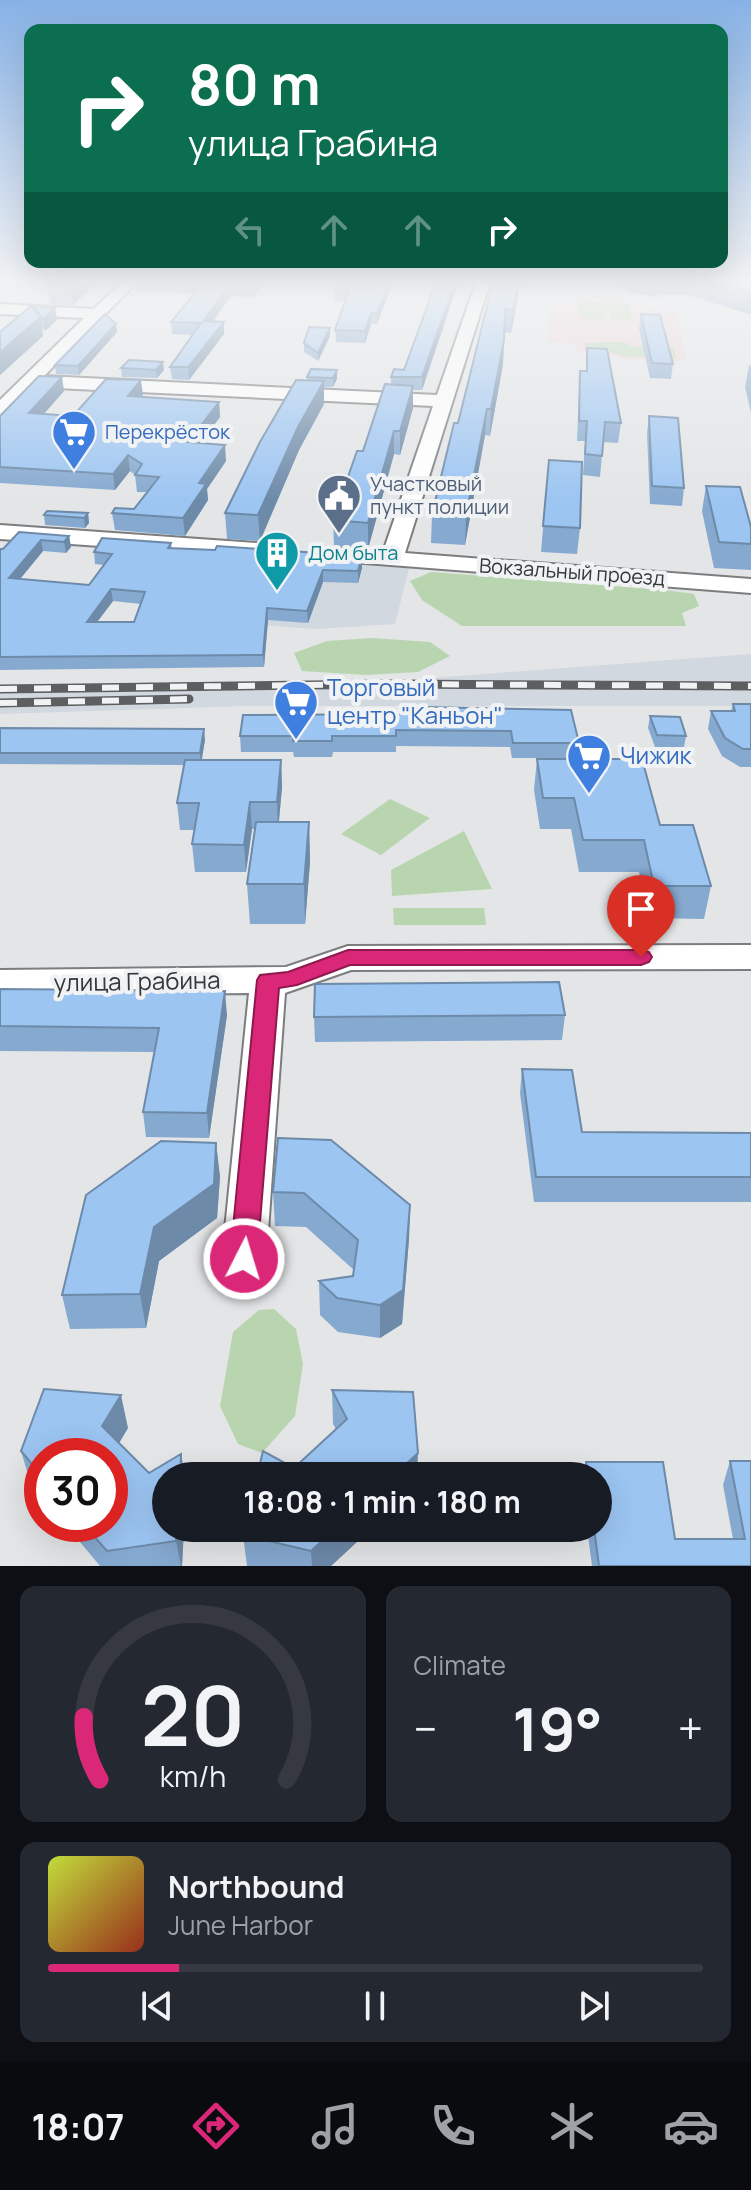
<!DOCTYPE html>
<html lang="en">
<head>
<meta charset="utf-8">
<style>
  body { margin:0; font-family:Manrope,sans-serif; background:#242831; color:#f1f3f6; height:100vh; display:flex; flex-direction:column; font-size:30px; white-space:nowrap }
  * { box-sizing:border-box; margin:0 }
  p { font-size:26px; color:#9ea1a6 }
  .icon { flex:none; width:44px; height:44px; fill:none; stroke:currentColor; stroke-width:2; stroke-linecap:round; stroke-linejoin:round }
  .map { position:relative; height:1566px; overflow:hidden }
  .panel { display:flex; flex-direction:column; gap:20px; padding:20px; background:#0d0f14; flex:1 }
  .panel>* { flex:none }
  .banner { position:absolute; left:24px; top:24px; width:704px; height:244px; border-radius:16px; box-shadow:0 8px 32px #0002; background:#0b6e4f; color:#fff; overflow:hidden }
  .speed { position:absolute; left:24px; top:1438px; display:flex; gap:16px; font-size:40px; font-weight:700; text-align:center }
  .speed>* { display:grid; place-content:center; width:104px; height:104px; border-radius:50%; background:#171b24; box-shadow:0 8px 32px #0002; line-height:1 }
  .speed .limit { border:12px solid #d22; background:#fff; color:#111 }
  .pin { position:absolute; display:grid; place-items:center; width:68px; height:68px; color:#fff; margin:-82px -34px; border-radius:50% 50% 50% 0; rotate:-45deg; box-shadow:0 0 8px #0007 }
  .pin .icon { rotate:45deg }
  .me { position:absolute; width:88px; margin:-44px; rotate:5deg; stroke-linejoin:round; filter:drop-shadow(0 0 6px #0008) }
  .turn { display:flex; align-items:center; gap:28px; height:168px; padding:0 32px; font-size:36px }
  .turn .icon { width:104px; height:104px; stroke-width:2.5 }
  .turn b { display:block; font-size:56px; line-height:68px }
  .lanes { display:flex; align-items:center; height:76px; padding:0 32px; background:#0003; justify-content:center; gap:40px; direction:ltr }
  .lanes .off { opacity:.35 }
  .big { font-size:60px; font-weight:700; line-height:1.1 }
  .panel .tile { flex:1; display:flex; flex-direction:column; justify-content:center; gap:12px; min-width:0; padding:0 28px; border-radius:16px; background:#242831 }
  .panel .dial { align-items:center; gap:0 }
  .dial svg { height:208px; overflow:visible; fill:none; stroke:#363941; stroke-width:7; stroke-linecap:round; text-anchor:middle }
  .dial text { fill:#f1f3f6; stroke:none }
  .song { display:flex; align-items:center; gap:24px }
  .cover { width:96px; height:96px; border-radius:12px; background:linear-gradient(135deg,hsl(70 70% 55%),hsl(10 70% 35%)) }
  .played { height:8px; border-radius:4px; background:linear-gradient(90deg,#db2777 20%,#363941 20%) }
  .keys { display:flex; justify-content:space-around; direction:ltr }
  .heat { display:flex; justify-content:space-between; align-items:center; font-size:44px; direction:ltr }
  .panel .tiles { flex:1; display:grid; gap:20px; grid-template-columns:1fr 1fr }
  .tile:last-child { grid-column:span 2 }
  .trip { position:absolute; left:152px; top:1462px; width:460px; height:80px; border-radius:40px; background:#171b24; box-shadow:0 8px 32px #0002; font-weight:700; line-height:80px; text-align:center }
  .menu { display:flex; height:128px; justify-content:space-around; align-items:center; background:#090b0e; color:#9ea1a6 }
  .menu .icon { width:56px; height:56px }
  .menu .current { color:#db2777 }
  .menu b { font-size:36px; color:#f1f3f6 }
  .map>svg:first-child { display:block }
  .built { fill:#d2d8e0 }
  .education { fill:#eed3d6 }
  .green { fill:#b9d5af }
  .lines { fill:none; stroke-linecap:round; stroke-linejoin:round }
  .minor-casing { stroke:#7c7d7f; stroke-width:4 }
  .minor { fill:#fff; fill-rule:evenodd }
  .rail-casing { stroke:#5d5e5f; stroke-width:9 }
  .rail { stroke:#f0f2f4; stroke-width:6; stroke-dasharray:17; stroke-linecap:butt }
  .wall { fill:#86a9d0; fill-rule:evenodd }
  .shaded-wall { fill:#6d8aa9 }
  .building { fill:#9cc5f2; stroke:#6d8aa9; stroke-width:2; fill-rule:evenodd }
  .route { fill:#db2777; stroke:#8e194d; stroke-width:2 }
  .labels { text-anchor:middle; stroke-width:8; stroke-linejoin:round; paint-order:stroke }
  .far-shop-label { font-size:20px; fill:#366cbe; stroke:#f0f2f4; text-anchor:start }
  .far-service-label { font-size:20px; fill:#4e5e75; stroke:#f0f2f4; text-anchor:start }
  .far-culture-label { font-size:20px; fill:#0d838f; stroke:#f0f2f4; text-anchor:start }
  .far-street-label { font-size:20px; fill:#363738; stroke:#f0f2f4 }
  .shop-label { font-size:24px; fill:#366cbe; stroke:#f0f2f4; text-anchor:start }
  .street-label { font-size:24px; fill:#363738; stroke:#f0f2f4 }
</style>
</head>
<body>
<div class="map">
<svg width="751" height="1566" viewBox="0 0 751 1566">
  <rect width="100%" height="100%" fill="#e3e5e7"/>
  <!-- built -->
  <path class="built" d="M 239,554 L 409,568 L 395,624 L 316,629 L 207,621 Z
    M 751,654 L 751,706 L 247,706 L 0,714 L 0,685 L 405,680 Z"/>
  <!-- education -->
  <path class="education" d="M 576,299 L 624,302 L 677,313 L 686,361 L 619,359 L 618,356 L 601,356 L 600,353 L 578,353 L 575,343 L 547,342 L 550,304 L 576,304 Z"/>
  <!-- green -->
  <path class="green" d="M 578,302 L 603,303 L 605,307 L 605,303 L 631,304 L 631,320 L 610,319 L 610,310 L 592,309 L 604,311 L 605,319 L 580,318 Z
    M 617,342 L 628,343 L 629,346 L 674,348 L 676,358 L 626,357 L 606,351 L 585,350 L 585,343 Z
    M 431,572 L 665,590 L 694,594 L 699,606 L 682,613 L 686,626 L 462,626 L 422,600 L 410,581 Z
    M 372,638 L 430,642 L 450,656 L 418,672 L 366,675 L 302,671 L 294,653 L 327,641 Z
    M 390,799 L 430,818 L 381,855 L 341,834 Z
    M 464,831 L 492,889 L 392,896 L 391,870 Z
    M 393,908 L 484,908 L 486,925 L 394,925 Z
    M 274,1309 L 296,1329 L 303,1364 L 295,1416 L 262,1453 L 238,1444 L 220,1406 L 233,1332 L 259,1310 Z"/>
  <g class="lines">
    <!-- minor casing -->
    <g class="minor-casing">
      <path id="minor" d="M 122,282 L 137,282 L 44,376 L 437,395 L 476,282 L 490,282 L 405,553 L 751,579 L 751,593 L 313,559 L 309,554 L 313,549 L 321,547 L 383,552 L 433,406 L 34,387 L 7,414 L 0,416 L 0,400 L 84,318 L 0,314 L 0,304 L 94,309 Z
        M 0,525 L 257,543 L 265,545 L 268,550 L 265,555 L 257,557 L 0,539 Z
        M 751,945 L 751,969 L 351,970 L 285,993 L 266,1259 L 260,1273 L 244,1278 L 228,1273 L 222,1259 L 249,993 L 0,996 L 0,970 L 286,967 L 348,946 Z"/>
    </g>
    <!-- minor -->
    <use href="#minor" class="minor"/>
    <!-- rail casing -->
    <g class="rail-casing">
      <path id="rail" d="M 0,689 L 387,684 L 751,686
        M 0,703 L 189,699"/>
    </g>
    <!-- rail -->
    <use href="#rail" class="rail"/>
  </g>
  <!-- wall -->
  <path class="wall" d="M 98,282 L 73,305 L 50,304 L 47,284 Z
    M 136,282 L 264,282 L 253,297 L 231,296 L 213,322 L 224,322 L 224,334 L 189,380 L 172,379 L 170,367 L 193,335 L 172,334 L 171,322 L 194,293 L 137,292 Z
    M 339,282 L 393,282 L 377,324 L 371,324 L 365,343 L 336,342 L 335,330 L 345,302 L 335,301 L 335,290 Z
    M 436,282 L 467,282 L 465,287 L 457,286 L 422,390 L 413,390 L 413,408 L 400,455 L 394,454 L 368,549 L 334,546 L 333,520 L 391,385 L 391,377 L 404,370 Z
    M 493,282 L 524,282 L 523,290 L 519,290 L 511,333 L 504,332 L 503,364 L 490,436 L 485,435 L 465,545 L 431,543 L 432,514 L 458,423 Z
    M 559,282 L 751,282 L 751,315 L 688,295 L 657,294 L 657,297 L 626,292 L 626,286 Z
    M 34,307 L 57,320 L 45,331 L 42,328 L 43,336 L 0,375 L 0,332 L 35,310 Z
    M 641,314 L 673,364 L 671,379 L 650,378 L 639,329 Z
    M 330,328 L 330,336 L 318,361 L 304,352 L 304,343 Z
    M 117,332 L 79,375 L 56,374 L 55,365 Z
    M 587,348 L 621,423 L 618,443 L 603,442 L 600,477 L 583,475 L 585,441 L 577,441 L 580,371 L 586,371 Z
    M 749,365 L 751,366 L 751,413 L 745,387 Z
    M 121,368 L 164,370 L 157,378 L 122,377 Z
    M 337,370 L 337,379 L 333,387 L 324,387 L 324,404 L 299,450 L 260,541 L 227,539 L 225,513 L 307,381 L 307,377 Z
    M 64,391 L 44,414 L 73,416 L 143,395 L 142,397 L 219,402 L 220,417 L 200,443 L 226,461 L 207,489 L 208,500 L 185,536 L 115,530 L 112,513 L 134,509 L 147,492 L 137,492 L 135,475 L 130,471 L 115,490 L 0,483 L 0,416 Z
    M 649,416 L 684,488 L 682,506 L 650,504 L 647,433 Z
    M 549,460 L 580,528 L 577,554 L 541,552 Z
    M 706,486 L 751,527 L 751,570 L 714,568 L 702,511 Z
    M 88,513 L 89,523 L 85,528 L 45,525 L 44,515 Z
    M 19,532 L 69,536 L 71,547 L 66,553 L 43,551 L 20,579 L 89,585 L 104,565 L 95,564 L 94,552 L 171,543 L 172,548 L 362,556 L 362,568 L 358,583 L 323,582 L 308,623 L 268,620 L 264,667 L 0,670 L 0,549 L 3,549 ZM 113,601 L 141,604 L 134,622 L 97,622 Z
    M 733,704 L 751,704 L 751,767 L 740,767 L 722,756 L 708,729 L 711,711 L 731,711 Z
    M 424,714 L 579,743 L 577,758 L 512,758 L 510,747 L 396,746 L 396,752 L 333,752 L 332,757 L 294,757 L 293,752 L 241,752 L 240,736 Z
    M 650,716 L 686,736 L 684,747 L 655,747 L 648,728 Z
    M 0,728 L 205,740 L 201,760 L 281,760 L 282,787 L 279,822 L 309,822 L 310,862 L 305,924 L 250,924 L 247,884 L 255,829 L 252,829 L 246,872 L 195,872 L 192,844 L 195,830 L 180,830 L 177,803 L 184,765 L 0,764 Z
    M 537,759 L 660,825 L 711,886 L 704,919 L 649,918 L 639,872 L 579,872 L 571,829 L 540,829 L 534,790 Z
    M 0,989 L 227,1015 L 209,1138 L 146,1137 L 143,1112 L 154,1052 L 0,1051 Z
    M 565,1015 L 562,1040 L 315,1042 L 314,1017 Z
    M 522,1069 L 582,1132 L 751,1133 L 751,1202 L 534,1202 L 520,1093 Z
    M 331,1140 L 410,1205 L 409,1239 L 402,1324 L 380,1338 L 338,1332 L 320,1315 L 319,1281 L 353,1276 L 354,1270 L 306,1227 L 275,1226 L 273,1192 Z
    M 216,1143 L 220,1177 L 217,1218 L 159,1261 L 146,1328 L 70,1329 L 62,1295 Z
    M 332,1390 L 417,1476 L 294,1468 L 336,1429 L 333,1424 Z
    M 128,1428 L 119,1443 L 149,1473 L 181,1454 L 185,1476 L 166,1476 L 184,1528 L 182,1566 L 100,1566 L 65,1524 L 110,1524 L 42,1456 L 42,1497 L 31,1484 L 21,1451 Z
    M 730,1461 L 751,1566 L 592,1566 L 587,1528 L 598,1528 L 598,1476 L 584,1476 L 586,1462 L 675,1539 L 733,1539 L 723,1485 Z
    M 245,1528 L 372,1528 L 331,1566 L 247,1566 L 243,1535 Z"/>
  <!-- shaded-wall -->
  <path class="shaded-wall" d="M 74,282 L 98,282 L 73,305 L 70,285 Z
    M 255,282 L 264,282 L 253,297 L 252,286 Z
    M 389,282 L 393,282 L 377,324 L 377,313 Z
    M 455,282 L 458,282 L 457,286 L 422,390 L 422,377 Z
    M 518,282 L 519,282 L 519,290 L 511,333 L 513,310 Z
    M 230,285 L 231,296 L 204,333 L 203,321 Z
    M 55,308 L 57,320 L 45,331 L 43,319 Z
    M 371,313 L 371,324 L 365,343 L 365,331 Z
    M 41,317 L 43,336 L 0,375 L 0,352 Z
    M 224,322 L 224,334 L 189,380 L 188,367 Z
    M 116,324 L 117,332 L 79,375 L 78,366 Z
    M 330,328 L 330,336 L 318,361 L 318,353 Z
    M 504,340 L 503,364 L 490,436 L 491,409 Z
    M 163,362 L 164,370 L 157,378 L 156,370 Z
    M 337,370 L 337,379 L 333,387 L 333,378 Z
    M 62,377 L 64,391 L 31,428 L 29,413 Z
    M 141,380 L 143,395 L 130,411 L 128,396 Z
    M 324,381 L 324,404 L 299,450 L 260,541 L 258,515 L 298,427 Z
    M 413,386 L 413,408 L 400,455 L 400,431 Z
    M 219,402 L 220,417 L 189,458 L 188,442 Z
    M 487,409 L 485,435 L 465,545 L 466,516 Z
    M 394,431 L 394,454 L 368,549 L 368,523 Z
    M 225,445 L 226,461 L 207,489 L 208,500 L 185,536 L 183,518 L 199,483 Z
    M 128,455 L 130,471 L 115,490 L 113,474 Z
    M 88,513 L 89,523 L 85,528 L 84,518 Z
    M 69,536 L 71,547 L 66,553 L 64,542 Z
    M 41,540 L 43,551 L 11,590 L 9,578 Z
    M 362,556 L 362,568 L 358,583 L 358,571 Z
    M 323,570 L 323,582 L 308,623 L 307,611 Z
    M 111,589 L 113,601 L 88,634 L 87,622 Z
    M 267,608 L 268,620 L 264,667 L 263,655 Z
    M 204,729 L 205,740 L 201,765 L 200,753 Z
    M 281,760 L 282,787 L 278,829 L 277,802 Z
    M 250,802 L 252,829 L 246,872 L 244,845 Z
    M 309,822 L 310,862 L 305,924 L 304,884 Z
    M 225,991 L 227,1015 L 209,1138 L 207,1113 Z
    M 216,1143 L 220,1177 L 217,1218 L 159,1261 L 146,1328 L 140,1294 L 154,1227 Z
    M 410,1205 L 409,1239 L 402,1324 L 380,1338 L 380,1305 Z
    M 121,1395 L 128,1428 L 110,1458 L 102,1426 Z
    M 418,1453 L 417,1476 L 393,1476 Z
    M 181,1454 L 185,1476 L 180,1476 Z
    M 177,1528 L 184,1528 L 182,1566 L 181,1566 L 176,1541 Z
    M 336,1528 L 372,1528 L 331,1566 L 312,1566 L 311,1551 Z"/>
  <!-- building -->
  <path class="building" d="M 50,282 L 74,282 L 70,285 L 47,284 Z
    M 180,282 L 255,282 L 252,286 L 230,285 L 203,321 L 224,322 L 188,367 L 170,367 L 201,323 L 171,322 L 203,283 Z
    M 339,282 L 389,282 L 377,313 L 371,313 L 365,331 L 335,330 L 349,290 L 335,290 Z
    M 436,282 L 455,282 L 422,377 L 391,377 L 394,369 L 404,370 Z
    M 493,282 L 518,282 L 513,310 L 505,309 L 504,340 L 491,409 L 487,409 L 466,516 L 432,514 L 454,423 L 458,423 Z
    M 719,282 L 751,282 L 751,292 Z
    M 31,306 L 41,317 L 0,352 L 0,332 Z
    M 34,307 L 55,308 L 43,319 Z
    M 105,314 L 116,324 L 78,366 L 55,365 Z
    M 641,314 L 660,315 L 673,364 L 652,363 Z
    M 309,327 L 330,328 L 318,353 L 304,343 Z
    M 587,348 L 607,349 L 621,423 L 605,422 L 602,456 L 585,454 L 587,421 L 579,421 L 580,371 L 587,371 Z
    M 129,360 L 163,362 L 156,370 L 121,368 Z
    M 311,369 L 337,370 L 333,378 L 307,377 Z
    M 39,376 L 62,377 L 29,413 L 73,416 L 106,379 L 141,380 L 128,396 L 219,402 L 188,442 L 225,445 L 199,483 L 206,484 L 183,518 L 112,513 L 115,508 L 134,509 L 159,477 L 135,475 L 142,464 L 128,455 L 113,474 L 0,467 L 0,416 Z
    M 296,380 L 324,381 L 298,427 L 258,515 L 225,513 L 260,442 Z
    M 385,384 L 413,386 L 400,431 L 394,431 L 368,523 L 333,520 L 357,451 L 363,451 Z
    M 649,416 L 678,418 L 684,488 L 652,486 Z
    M 549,460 L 582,462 L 580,528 L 543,526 Z
    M 706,486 L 740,487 L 751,527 L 751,544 L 719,542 Z
    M 47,511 L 88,513 L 84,518 L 44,515 Z
    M 19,532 L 69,536 L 64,542 L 41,540 L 9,578 L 89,585 L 112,554 L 94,552 L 102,538 L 171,543 L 168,548 L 215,550 L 217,546 L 362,556 L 358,571 L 323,570 L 307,611 L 267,608 L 263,655 L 0,657 L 0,549 L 3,549 ZM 111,589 L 145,592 L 134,622 L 87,622 Z
    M 733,704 L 751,704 L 751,749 L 743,749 L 725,738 L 711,711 L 735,711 Z
    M 424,707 L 571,710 L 579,743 L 513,743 L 511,731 L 396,730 L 396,736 L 332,736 L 332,741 L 293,741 L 293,736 L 240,736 L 243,715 L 424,714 Z
    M 650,716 L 680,717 L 686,736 L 657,735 Z
    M 0,728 L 204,729 L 200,753 L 0,753 Z
    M 537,759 L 642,759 L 660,825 L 693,825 L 711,886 L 654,886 L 644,840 L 583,840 L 574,798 L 543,798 Z
    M 185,760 L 281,760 L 277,802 L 250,802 L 244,845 L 192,844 L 199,803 L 177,803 Z
    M 256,822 L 309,822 L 304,884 L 247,884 Z
    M 559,982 L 565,1015 L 314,1017 L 315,984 Z
    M 0,989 L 225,991 L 207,1113 L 143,1112 L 159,1028 L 0,1026 Z
    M 522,1069 L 572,1070 L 582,1132 L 751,1133 L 751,1177 L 536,1177 Z
    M 278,1138 L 331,1140 L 410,1205 L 403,1290 L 380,1305 L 337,1298 L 319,1281 L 353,1276 L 358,1240 L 304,1193 L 273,1192 Z
    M 161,1141 L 216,1143 L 214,1184 L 154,1227 L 140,1294 L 62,1295 L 86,1195 Z
    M 44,1389 L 121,1395 L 102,1426 L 149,1473 L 181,1454 L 180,1476 L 166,1476 L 166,1528 L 177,1528 L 176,1541 L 107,1551 L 83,1524 L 110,1524 L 110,1456 L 42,1456 L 42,1476 L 21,1451 Z
    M 332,1390 L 413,1392 L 418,1453 L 393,1476 L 257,1476 L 263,1451 L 294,1468 L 347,1419 Z
    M 730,1461 L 751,1461 L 751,1566 L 599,1566 L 594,1528 L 598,1528 L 598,1476 L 588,1476 L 586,1462 L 663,1462 L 675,1539 L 745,1539 Z
    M 245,1528 L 336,1528 L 311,1551 L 243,1535 Z"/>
  <!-- sky -->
  <linearGradient id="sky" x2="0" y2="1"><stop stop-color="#87b2e6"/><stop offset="0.56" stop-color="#f2f3f4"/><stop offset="1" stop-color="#f2f3f4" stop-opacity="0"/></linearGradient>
  <rect width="751" height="501" fill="url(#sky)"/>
  <!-- route -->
  <path class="route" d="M 348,950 L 641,950 L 649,952 L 652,957 L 649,962 L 641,965 L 350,965 L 297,985 L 279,988 L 257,1259 L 253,1267 L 244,1271 L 234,1267 L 230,1259 L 257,980 L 260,975 L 288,972 Z"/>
  <!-- icons -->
  <defs>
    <g id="supermarket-pin" transform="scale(2.3)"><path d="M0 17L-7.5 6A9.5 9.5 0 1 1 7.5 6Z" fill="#3f7fe0" stroke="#f0f2f4"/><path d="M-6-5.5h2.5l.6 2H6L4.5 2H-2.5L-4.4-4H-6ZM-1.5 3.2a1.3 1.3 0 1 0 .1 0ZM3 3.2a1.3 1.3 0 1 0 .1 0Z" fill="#fff"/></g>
    <g id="civic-pin" transform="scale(2.3)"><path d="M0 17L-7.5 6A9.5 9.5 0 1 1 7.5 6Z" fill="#5c6f8a" stroke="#f0f2f4"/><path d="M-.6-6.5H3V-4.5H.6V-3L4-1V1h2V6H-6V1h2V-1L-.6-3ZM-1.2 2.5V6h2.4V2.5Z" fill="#fff"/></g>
    <g id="building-pin" transform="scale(2.3)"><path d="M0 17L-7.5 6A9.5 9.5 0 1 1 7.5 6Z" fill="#0f9aa8" stroke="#f0f2f4"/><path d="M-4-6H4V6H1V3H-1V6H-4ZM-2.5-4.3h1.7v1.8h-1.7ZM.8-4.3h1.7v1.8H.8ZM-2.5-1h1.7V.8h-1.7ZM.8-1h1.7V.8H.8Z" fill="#fff"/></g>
  </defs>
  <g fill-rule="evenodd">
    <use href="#supermarket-pin" x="74" y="432"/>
    <use href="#civic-pin" x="339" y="496"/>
    <use href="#building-pin" x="277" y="553"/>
    <use href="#supermarket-pin" x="296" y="702"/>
    <use href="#supermarket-pin" x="589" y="756"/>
  </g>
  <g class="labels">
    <!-- far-shop labels -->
    <g class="far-shop-label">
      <text x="105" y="439">Перекрёсток</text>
    </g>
    <!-- far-service labels -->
    <g class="far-service-label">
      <text x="370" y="491">Участковый<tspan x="370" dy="23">пункт полиции</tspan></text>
    </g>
    <!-- far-culture labels -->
    <g class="far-culture-label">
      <text x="308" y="560">Дом быта</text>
    </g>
    <!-- far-street labels -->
    <g class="far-street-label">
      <text transform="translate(572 572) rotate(4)" y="7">Вокзальный проезд</text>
    </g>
    <!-- shop labels -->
    <g class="shop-label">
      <text x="327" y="696">Торговый<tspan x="327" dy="28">центр "Каньон"</tspan></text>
      <text x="620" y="764">Чижик</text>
    </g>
    <!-- street labels -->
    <g class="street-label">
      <text transform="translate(137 982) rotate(-1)" y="8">улица Грабина</text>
    </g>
  </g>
</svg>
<div class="speed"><div class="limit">30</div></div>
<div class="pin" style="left:641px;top:957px;background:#d93025"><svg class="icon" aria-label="arrive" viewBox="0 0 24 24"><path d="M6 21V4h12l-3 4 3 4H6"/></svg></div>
<svg class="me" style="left:244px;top:1259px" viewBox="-20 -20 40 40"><circle r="17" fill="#db2777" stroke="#fff" stroke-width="3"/><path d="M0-11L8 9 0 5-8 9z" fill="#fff"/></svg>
<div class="trip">18:08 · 1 min · 180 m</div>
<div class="banner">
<div class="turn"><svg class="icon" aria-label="right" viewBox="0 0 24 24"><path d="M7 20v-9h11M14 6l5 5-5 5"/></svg><div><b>80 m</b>улица Грабина</div></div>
<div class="lanes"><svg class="icon off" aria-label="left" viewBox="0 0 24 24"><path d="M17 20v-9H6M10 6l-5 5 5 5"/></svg><svg class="icon off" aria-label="ahead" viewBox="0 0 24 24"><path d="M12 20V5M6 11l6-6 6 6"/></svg><svg class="icon off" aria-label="ahead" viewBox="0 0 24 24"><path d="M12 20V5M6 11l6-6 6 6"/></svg><svg class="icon" aria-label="right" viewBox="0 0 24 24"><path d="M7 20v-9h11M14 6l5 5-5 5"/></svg></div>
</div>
</div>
<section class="panel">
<div class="tiles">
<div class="tile dial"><svg viewBox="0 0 100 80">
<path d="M14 69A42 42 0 1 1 86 69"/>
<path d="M14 69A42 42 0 0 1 8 45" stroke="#db2777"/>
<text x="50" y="56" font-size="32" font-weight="700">20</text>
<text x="50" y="72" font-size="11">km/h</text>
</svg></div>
<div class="tile"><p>Climate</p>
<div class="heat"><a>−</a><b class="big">19°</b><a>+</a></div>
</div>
<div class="tile">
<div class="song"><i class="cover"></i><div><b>Northbound</b><p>June Harbor</p></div></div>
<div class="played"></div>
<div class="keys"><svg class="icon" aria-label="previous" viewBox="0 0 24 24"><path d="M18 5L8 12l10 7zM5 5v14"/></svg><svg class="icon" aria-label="pause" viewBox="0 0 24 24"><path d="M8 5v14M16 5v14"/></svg><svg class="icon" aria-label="next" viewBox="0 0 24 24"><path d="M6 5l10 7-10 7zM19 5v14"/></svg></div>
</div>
</div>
</section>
<nav class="menu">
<b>18:07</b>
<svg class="icon current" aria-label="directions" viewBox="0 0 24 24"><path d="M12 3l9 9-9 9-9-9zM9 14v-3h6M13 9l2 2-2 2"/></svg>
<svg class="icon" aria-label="music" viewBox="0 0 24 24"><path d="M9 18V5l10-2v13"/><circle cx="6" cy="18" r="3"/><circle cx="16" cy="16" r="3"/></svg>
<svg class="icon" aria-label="phone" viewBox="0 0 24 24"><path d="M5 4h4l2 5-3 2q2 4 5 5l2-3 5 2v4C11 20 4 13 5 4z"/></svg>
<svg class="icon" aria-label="climate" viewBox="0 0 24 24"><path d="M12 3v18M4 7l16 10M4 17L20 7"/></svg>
<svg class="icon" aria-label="car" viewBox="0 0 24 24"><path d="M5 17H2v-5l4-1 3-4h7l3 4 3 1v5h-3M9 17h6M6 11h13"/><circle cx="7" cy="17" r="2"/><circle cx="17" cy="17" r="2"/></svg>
</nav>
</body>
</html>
